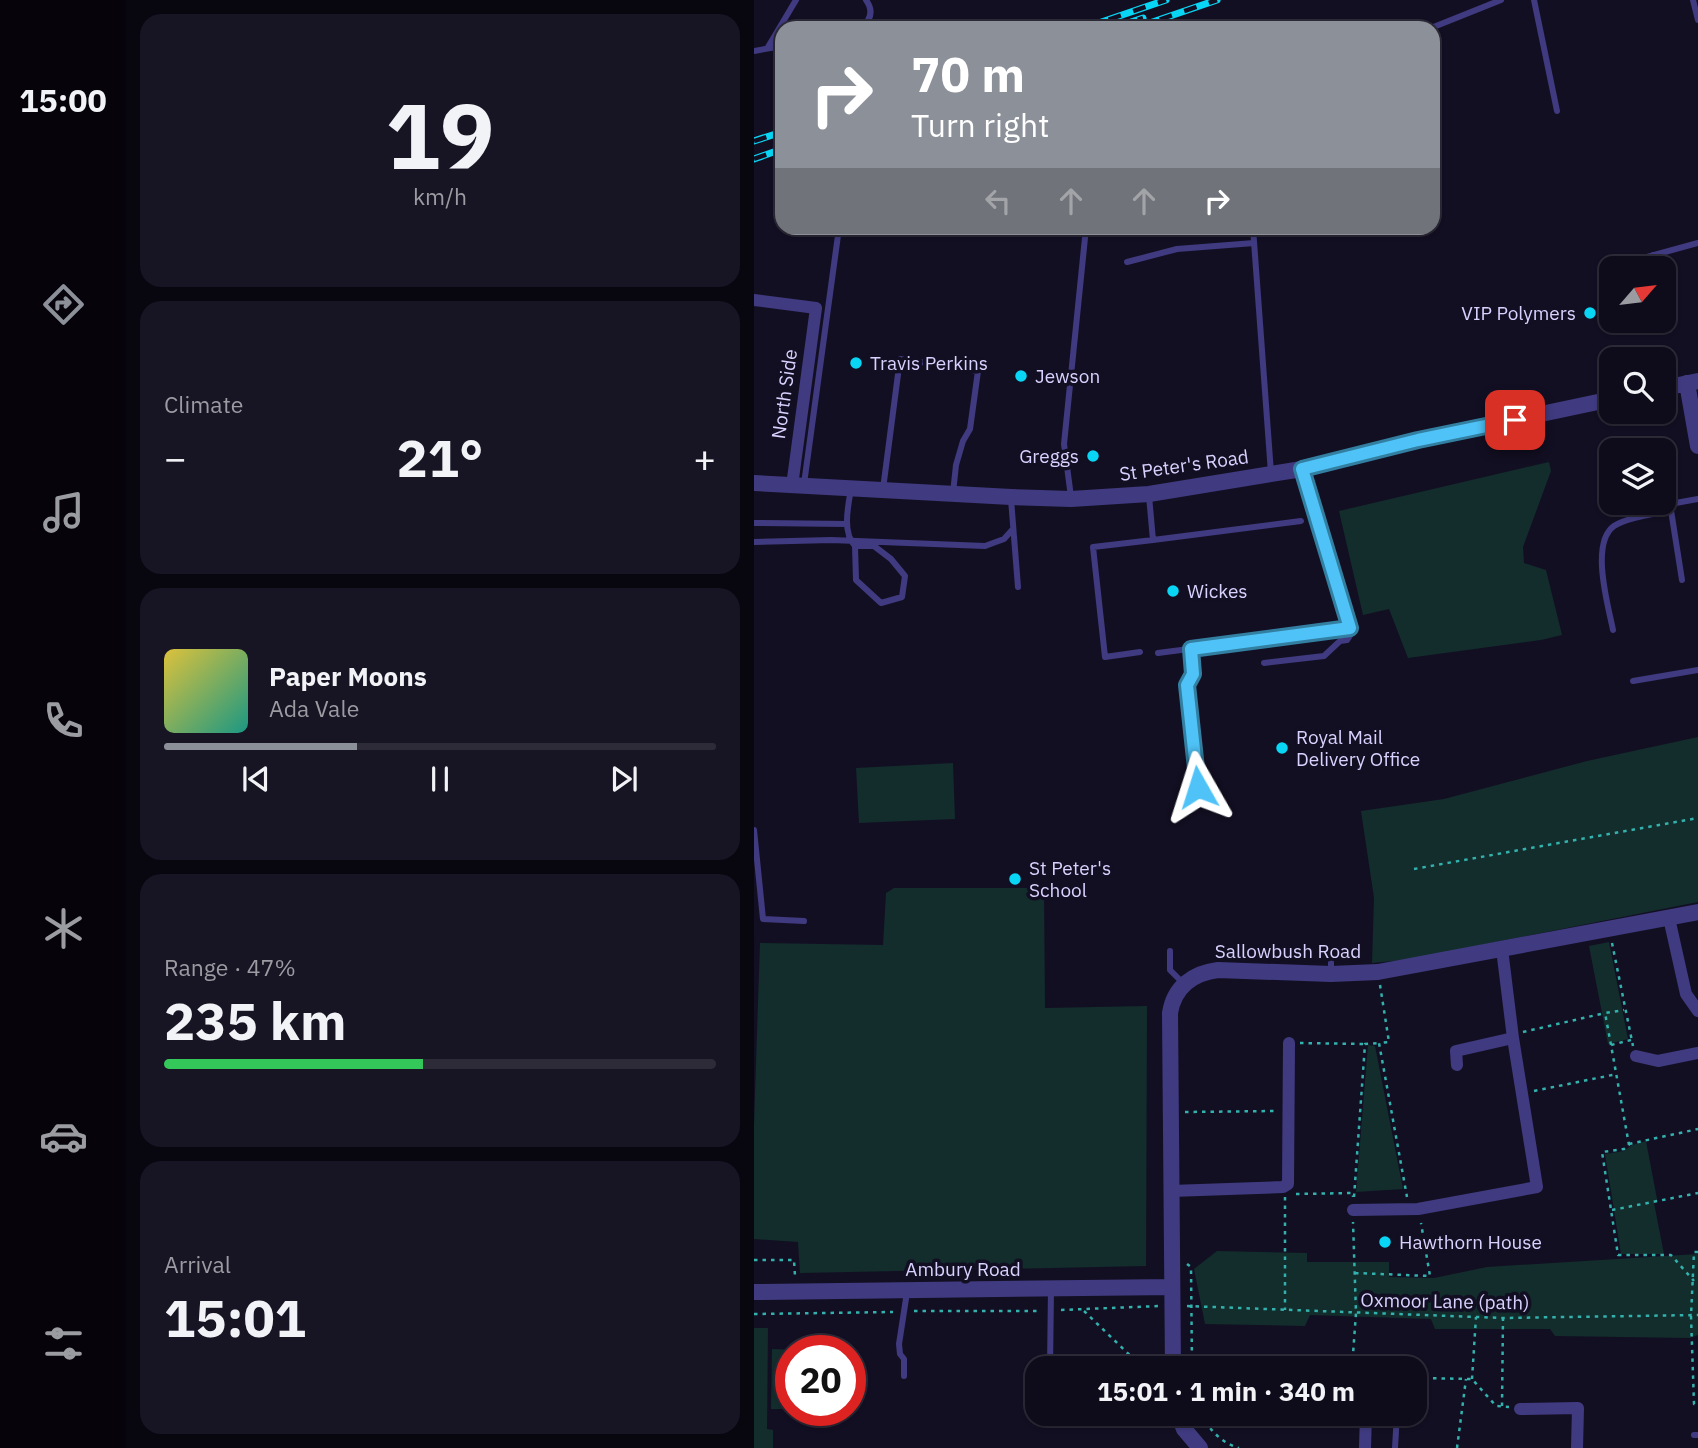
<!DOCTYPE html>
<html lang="en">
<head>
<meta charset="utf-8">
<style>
  body { margin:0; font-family:"IBM Plex Sans",sans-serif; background:#171423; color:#f1f3f6; height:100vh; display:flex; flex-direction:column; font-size:26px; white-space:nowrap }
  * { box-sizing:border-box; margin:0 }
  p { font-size:23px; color:#9b9ba2 }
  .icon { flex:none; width:38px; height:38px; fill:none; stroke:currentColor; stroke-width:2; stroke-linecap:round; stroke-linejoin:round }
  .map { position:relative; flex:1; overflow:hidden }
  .sheet { display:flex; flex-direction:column; gap:14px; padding:14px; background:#08060e; width:628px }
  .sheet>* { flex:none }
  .hud { position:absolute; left:21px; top:21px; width:665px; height:214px; border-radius:21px; box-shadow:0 2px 5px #0004,0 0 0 2px #2e2b39; background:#8c9099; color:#fff; overflow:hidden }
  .needle { width:46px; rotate:62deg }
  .tools { position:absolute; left:845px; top:256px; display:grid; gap:14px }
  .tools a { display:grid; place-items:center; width:77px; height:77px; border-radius:14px; background:#0e0b1a; box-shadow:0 2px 5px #0004,0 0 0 2px #2e2b39; font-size:35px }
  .speed { position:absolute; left:21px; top:1335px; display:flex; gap:14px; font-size:35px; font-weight:700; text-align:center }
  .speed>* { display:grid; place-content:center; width:91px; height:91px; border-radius:50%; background:#0e0b1a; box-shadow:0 2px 5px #0004,0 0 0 2px #2e2b39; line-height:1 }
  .speed .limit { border:10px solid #d22; background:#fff; color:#111 }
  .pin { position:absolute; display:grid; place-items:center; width:60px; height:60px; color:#fff; margin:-30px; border-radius:14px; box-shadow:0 4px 10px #0006 }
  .me { position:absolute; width:77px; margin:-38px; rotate:354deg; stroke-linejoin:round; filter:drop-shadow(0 0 5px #0008) }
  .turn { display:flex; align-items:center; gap:24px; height:147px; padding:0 21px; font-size:32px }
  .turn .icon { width:91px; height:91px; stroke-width:2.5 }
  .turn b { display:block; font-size:49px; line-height:60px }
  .lanes { display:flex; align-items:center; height:66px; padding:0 21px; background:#0003; justify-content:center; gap:35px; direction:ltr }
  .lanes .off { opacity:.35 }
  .big { font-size:52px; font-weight:800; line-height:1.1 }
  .sheet .card { flex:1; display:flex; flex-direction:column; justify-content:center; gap:10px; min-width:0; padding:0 24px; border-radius:21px; background:#171423 }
  .sheet .dial { align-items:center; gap:0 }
  .dial b { font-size:91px; line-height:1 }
  .song { display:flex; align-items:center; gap:21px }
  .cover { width:84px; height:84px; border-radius:10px; background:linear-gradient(135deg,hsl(50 70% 55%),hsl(170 70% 35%)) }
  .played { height:7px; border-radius:4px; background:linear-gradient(90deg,#8c9099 35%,#2e2b39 35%) }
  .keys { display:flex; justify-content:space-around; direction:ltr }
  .heat { display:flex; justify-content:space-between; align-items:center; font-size:38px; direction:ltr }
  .charge { height:10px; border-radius:5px; background:linear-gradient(90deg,#34c759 47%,#2e2b39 0) }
  .trip { position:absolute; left:271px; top:1356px; width:402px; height:70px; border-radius:21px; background:#0e0b1a; box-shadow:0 2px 5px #0004,0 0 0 2px #2e2b39; font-weight:800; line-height:70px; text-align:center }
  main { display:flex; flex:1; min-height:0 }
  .tabs { display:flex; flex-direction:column; width:126px; justify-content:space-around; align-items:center; background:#06040a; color:#9b9ba2 }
  .tabs .icon { width:49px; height:49px }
  .tabs .current { color:#8c9099 }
  .tabs b { font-size:32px; color:#f1f3f6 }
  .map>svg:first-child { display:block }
  .green { fill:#122d2c }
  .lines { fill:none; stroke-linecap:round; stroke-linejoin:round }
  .path { stroke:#32b1ad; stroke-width:2.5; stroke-dasharray:3.5 5; stroke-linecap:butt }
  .service { stroke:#403b80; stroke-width:6 }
  .minor { stroke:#403b80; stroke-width:12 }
  .tertiary { stroke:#403b80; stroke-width:16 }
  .rail-casing { stroke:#08d6f4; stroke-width:7 }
  .rail { stroke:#130f23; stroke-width:4.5; stroke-dasharray:13; stroke-linecap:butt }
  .route-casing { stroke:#337fa1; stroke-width:18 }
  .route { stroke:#4fc3f7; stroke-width:12 }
  .poi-dot { fill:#08d6f4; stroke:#130f23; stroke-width:2.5 }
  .labels { text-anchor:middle; stroke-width:7; stroke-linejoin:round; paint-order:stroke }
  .poi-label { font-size:19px; fill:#d8d2fe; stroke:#130f23; text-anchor:start }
  .street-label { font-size:19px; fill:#d8d2fe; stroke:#130f23 }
</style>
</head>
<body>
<main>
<nav class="tabs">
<b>15:00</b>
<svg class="icon current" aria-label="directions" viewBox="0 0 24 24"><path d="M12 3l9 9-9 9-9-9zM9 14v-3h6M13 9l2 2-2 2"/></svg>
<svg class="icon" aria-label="music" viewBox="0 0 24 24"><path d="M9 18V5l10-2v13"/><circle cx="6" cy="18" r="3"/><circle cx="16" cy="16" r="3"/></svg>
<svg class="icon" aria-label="phone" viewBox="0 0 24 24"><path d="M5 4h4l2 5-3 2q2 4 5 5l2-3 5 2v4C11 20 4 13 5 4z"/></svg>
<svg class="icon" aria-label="climate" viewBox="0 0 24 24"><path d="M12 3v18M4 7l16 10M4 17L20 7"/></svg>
<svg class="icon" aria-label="car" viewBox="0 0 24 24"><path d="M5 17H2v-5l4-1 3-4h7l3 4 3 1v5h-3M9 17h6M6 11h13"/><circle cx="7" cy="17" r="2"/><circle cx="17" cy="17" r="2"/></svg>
<svg class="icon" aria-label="filters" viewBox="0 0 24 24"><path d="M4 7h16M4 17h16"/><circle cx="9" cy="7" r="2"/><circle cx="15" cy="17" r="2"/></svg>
</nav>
<section class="sheet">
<div class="card dial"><b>19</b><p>km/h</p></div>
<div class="card"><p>Climate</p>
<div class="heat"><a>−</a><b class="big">21°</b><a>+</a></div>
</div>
<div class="card">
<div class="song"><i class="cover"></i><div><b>Paper Moons</b><p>Ada Vale</p></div></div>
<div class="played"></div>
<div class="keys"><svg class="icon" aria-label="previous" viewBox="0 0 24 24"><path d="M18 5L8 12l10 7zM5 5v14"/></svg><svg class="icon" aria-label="pause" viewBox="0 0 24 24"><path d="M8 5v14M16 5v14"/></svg><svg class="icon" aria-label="next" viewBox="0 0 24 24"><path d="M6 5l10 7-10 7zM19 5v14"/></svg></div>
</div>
<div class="card"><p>Range · 47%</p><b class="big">235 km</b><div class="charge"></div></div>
<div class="card"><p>Arrival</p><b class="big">15:01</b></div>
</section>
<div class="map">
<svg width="944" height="1448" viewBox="0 0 944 1448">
  <rect width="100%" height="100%" fill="#130f23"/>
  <!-- green -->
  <path class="green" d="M 795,462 L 797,471 L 769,547 L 770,563 L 792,570 L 808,635 L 787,640 L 654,658 L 635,609 L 609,615 L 585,511 Z
    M 944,737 L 944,902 L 651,960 L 618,963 L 620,898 L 607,811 L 690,799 L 833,761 Z
    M 199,763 L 201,819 L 105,823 L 102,768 Z
    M 140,888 L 290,888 L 291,1008 L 393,1006 L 392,1266 L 46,1273 L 44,1242 L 0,1239 L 0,1124 L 6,943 L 129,945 L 132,893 Z
    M 855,942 L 874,1039 L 854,1044 L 835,946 Z
    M 614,1045 L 621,1046 L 649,1189 L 602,1192 Z
    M 892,1141 L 903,1199 L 900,1203 L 910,1254 L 867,1254 L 851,1154 L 870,1151 L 878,1145 Z
    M 463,1251 L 553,1253 L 553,1262 L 635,1262 L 635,1277 L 680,1278 L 733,1267 L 944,1254 L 944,1335 L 936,1338 L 801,1336 L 796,1329 L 681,1329 L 677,1319 L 556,1315 L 551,1326 L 451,1324 L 440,1269 Z
    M 0,1328 L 14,1328 L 13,1429 L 19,1430 L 19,1448 L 0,1448 Z
    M 18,1349 L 47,1350 L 37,1351 L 37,1409 L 17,1409 Z"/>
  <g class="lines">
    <!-- path -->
    <path class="path" d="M 660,869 L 944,818
      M 858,943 L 879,1046
      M 626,985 L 635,1042 L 625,1043 L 653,1197
      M 769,1032 L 851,1013
      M 877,1040 L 857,1045 L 875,1145 L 870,1149 L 848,1152 L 864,1255 L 917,1255 L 940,1281
      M 546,1043 L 611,1044
      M 857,1045 L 851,1013 L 870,1010
      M 780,1091 L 863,1074
      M 431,1112 L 522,1111
      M 875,1144 L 944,1129
      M 542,1194 L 599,1193 L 599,1197
      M 531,1197 L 531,1310
      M 600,1197 L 611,1044 L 625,1043
      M 858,1210 L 944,1193
      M 944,1252 L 940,1252 L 937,1316 L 940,1404 L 944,1404
      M 0,1260 L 40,1260 L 41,1276
      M 433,1264 L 437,1267 L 438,1368
      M 601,1273 L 676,1276 L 667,1223
      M 433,1306 L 749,1318 L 944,1315
      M 307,1310 L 405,1306
      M 160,1311 L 286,1311
      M 330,1311 L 388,1367
      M 0,1314 L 139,1312
      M 598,1368 L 602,1313 L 599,1222
      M 662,1378 L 718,1379 L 742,1406 L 755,1407
      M 718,1379 L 722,1317
      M 748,1406 L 749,1318
      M 447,1414 C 455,1429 467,1443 485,1448
      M 703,1448 L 712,1379"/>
    <!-- service -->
    <path class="service" d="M 780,0 L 803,111
      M 939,0 L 944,20
      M 107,28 C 117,20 120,11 112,0
      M 677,28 L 747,0
      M 14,47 L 42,0
      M 0,51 L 28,46
      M 22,214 L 28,212
      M 499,228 L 517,473
      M 899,255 L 902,268
      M 373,262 L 423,249 L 500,243
      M 867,264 L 944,243
      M 910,306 L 915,330
      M 902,323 L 913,321
      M 906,441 L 907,450
      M 910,467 L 916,504
      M 50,484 L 85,228
      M 97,489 C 94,506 88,533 101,546 L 120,546 L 137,559 L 151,576 L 148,597 L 127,603 L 102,580 L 101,546
      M 129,489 L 146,359 L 224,371 L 216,429 L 209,441 L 202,465 L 199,493
      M 395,496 L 399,540 L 547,521
      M 317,497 L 310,444 L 332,228
      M 257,499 L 264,587
      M 0,523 L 93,524
      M 0,542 L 77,540 L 231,546 L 250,539 L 259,529
      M 928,580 L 916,504 L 944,499
      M 859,630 C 854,605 836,543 860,526 C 872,518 903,513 917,511
      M 437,649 L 439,674 L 433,686 L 444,787
      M 386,652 L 351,657 L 339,547 L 399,540
      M 404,653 L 596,628
      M 510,663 L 570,656 L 586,641 L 593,640 L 597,634 L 549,471
      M 879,681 L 944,670
      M 0,830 L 9,919 L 50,921
      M 416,951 L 416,970 L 430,984
      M 577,956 L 577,972
      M 296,1368 L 297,1289
      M 150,1376 L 150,1359 L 146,1354 L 145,1344 L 153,1292
      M 940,1435 L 944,1435
      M 641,1448 L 643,1414"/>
    <!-- minor -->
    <path class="minor" d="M 0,300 L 62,308 L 38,486
      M 915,918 L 932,994 L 944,1011
      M 882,1056 L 904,1061 L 944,1053
      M 703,1065 L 702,1051 L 759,1038
      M 417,1191 L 529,1187 L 534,1184 L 535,1043
      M 599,1210 L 664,1209 L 783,1187 L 759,1038 L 748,949
      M 766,1409 L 824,1408 L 823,1448
      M 611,1448 L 612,1414"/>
    <!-- tertiary -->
    <path class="tertiary" d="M 933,383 L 944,446
      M 910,388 L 944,381
      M 0,483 L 257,497 L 317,499 L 395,494 L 548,469 L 664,440 L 858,399
      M 0,1292 L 418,1287
      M 419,1368 L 416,1013 C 420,987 439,973 464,970 L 577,974 L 624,972 L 944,912
      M 424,1414 L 430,1429 L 446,1448"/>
    <!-- rail casing -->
    <g class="rail-casing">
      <path id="rail" d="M 330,28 L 412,0
        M 359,28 L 389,18
        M 381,28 L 463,0
        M 0,141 L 28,132
        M 0,159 L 28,149"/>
    </g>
    <!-- rail -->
    <use href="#rail" class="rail"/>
  </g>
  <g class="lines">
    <!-- route casing -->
    <g class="route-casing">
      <path id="route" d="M 444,787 L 433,685 L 439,674 L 437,649 L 596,628 L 548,469 L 664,440 L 761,420"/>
    </g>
    <!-- route -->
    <use href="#route" class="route"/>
  </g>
  <!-- markers -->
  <g class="poi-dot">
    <circle cx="836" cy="313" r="7"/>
    <circle cx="102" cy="363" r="7"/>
    <circle cx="267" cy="376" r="7"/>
    <circle cx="339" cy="456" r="7"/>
    <circle cx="419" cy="591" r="7"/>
    <circle cx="528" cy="748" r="7"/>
    <circle cx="261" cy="879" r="7"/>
    <circle cx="631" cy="1242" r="7"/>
  </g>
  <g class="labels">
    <!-- poi labels -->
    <g class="poi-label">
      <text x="822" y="320" text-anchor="end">VIP Polymers</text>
      <text x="116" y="370">Travis Perkins</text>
      <text x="281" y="383">Jewson</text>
      <text x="325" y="463" text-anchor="end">Greggs</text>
      <text x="433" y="598">Wickes</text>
      <text x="542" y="744">Royal Mail<tspan x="542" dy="22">Delivery Office</tspan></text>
      <text x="275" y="875">St Peter's<tspan x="275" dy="22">School</tspan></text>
      <text x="645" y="1249">Hawthorn House</text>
    </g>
    <!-- street labels -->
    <g class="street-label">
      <text transform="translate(30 394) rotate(-82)" y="7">North Side</text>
      <text transform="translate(430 465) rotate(-8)" y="7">St Peter's Road</text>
      <text x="534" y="958">Sallowbush Road</text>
      <text x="209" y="1276">Ambury Road</text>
      <text transform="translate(691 1301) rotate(1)" y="7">Oxmoor Lane (path)</text>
    </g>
  </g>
</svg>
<div class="tools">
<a><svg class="needle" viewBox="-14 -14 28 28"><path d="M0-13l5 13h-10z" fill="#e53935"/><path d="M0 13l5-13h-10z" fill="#9b9ba2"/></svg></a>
<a><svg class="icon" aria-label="search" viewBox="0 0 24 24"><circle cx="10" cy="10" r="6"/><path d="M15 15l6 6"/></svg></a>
<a><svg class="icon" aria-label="layers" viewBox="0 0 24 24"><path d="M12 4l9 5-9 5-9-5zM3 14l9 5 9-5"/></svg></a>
</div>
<div class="speed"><div class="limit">20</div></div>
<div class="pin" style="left:761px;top:420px;background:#d93025"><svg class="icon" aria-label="arrive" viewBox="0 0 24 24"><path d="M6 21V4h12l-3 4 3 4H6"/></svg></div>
<svg class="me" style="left:444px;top:787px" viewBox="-20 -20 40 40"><path d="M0-17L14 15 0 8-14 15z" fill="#4fc3f7" stroke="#fff" stroke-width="4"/></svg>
<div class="trip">15:01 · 1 min · 340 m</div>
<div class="hud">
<div class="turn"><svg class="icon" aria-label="right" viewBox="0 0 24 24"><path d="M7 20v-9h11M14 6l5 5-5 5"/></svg><div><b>70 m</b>Turn right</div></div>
<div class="lanes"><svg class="icon off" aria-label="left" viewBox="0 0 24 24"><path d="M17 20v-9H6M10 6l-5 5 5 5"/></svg><svg class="icon off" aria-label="ahead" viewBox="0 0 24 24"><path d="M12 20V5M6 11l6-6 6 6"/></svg><svg class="icon off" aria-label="ahead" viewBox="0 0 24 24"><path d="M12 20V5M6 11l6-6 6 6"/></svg><svg class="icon" aria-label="right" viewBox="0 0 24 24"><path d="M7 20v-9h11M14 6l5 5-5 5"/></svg></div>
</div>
</div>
</main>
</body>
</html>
